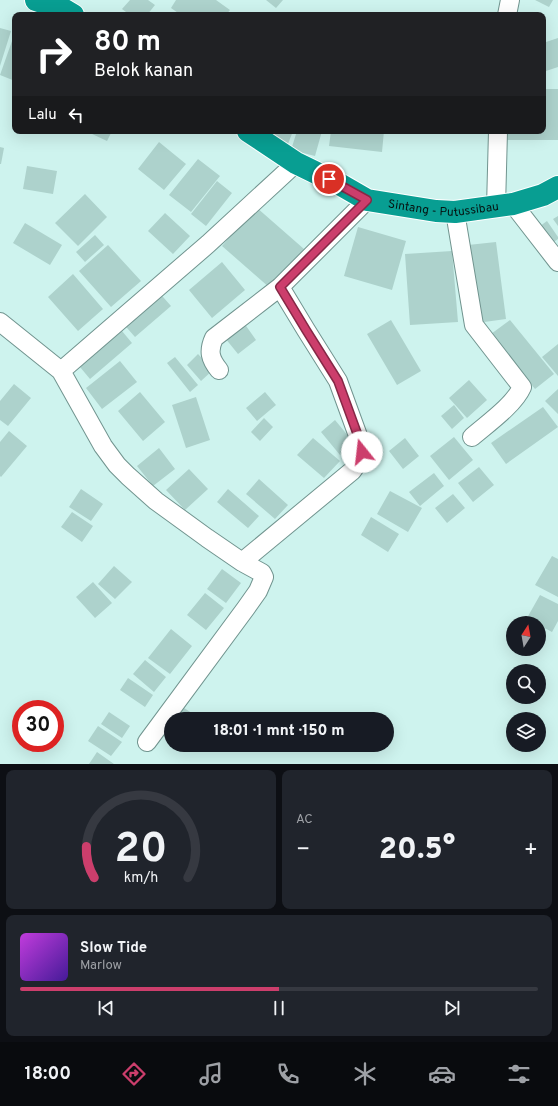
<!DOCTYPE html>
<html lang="id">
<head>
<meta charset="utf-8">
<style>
  body { margin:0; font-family:Overpass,sans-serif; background:#20242c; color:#f1f3f6; height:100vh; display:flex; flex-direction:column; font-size:15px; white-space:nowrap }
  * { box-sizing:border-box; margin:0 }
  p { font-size:13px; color:#9ea1a6 }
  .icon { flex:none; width:22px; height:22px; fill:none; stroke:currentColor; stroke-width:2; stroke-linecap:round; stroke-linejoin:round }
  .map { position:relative; height:764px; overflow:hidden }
  .sheet { display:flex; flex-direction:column; gap:6px; padding:6px; background:#0d0f14; flex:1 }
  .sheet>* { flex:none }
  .hud { position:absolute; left:12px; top:12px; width:534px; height:122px; border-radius:8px; box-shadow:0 4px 16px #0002; background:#202124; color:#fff; overflow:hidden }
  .needle { width:26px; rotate:11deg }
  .controls { position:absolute; left:506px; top:616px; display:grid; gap:8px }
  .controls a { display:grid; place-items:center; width:40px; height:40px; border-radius:50%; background:#171b24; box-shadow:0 4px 16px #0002; font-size:20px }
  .speed { position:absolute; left:12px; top:700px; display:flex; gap:8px; font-size:20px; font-weight:700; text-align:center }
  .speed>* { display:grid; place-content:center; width:52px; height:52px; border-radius:50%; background:#171b24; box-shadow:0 4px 16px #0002; line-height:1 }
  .speed .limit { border:6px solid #d22; background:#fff; color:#111 }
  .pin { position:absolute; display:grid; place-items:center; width:34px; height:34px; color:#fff; margin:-17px; border:2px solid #fff; border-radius:50%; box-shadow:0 1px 4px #0007 }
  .me { position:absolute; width:44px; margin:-22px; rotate:344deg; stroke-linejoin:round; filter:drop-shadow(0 0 3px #0008) }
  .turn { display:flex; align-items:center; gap:14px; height:84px; padding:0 16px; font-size:18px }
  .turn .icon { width:52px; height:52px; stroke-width:2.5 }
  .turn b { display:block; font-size:28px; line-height:34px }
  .then { display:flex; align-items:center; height:38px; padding:0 16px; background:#0003; gap:8px; font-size:15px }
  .big { font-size:30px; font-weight:800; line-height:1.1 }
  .sheet .card { flex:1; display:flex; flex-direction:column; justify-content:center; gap:6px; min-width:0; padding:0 14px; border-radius:8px; background:#20242c }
  .sheet .dial { align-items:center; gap:0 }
  .dial svg { height:104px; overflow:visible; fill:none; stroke:#363941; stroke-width:7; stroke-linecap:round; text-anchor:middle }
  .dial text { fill:#f1f3f6; stroke:none }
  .song { display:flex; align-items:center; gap:12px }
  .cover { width:48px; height:48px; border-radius:6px; background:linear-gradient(135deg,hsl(290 70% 55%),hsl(260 70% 35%)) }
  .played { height:4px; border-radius:2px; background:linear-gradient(90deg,#cc3e6c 50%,#363941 50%) }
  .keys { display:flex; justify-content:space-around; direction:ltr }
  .heat { display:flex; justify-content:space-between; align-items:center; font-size:22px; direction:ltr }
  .sheet .tiles { flex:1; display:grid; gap:6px; grid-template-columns:1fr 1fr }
  .card:last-child { grid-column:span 2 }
  .trip { position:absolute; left:164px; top:712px; width:230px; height:40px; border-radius:20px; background:#171b24; box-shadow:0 4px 16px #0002; font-weight:800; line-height:40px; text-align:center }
  .tab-bar { display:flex; height:64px; justify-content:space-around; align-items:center; background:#090b0e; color:#9ea1a6 }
  .tab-bar .icon { width:28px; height:28px }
  .tab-bar .active { color:#cc3e6c }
  .tab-bar b { font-size:18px; color:#f1f3f6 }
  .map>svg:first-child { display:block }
  .building { fill:#add2cc }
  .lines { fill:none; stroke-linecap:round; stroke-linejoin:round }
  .minor-casing { stroke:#71948f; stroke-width:20 }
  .highway-casing { stroke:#fff; stroke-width:24 }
  .minor { stroke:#fff; stroke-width:18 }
  .highway { stroke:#089e92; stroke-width:22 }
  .route-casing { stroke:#852846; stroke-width:10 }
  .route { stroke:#cc3e6c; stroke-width:7 }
  .labels { text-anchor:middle; stroke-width:3; stroke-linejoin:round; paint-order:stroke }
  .street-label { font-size:12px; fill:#061412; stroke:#e1fffa }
</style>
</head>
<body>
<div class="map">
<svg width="558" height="764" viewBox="0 0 558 764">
  <rect width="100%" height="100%" fill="#cef3ee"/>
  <!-- building -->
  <path class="building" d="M 130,0 L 148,0 L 155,5 L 147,15 L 130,15 L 122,9 Z
    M 176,0 L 216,0 L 230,10 L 226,15 L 181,15 L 171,8 Z
    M 266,0 L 283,0 L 276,8 Z
    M 535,0 L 553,0 L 549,7 Z
    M 0,28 L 11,31 L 0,66 Z
    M 558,38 L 558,67 L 543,72 L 543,43 Z
    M 12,41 L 15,42 L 15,81 L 0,75 Z
    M 543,89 L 558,89 L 558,140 L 507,140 L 507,131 L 543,131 Z
    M 91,131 L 112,131 L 107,141 L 90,133 Z
    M 261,131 L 293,131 L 288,144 L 260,134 Z
    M 297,131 L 322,131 L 315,156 L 291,150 Z
    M 331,131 L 384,131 L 382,152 L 329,146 Z
    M 159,142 L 186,164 L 164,190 L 138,169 Z
    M 0,147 L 4,148 L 1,164 L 0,164 Z
    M 198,159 L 220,176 L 191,212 L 169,195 Z
    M 27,166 L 57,171 L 53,194 L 23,189 Z
    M 217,181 L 232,193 L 206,226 L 191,214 Z
    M 85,194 L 107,217 L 78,246 L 55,223 Z
    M 256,207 L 304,249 L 270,288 L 222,246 Z
    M 165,213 L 190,236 L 173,254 L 148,231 Z
    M 558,216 L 558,226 L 553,219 Z
    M 547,221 L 558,237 L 558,239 L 548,246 L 536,229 Z
    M 25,223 L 62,245 L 50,265 L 13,243 Z
    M 358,227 L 406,241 L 392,290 L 344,276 Z
    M 95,235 L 104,245 L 85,262 L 76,252 Z
    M 496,242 L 506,319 L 477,323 L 468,245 Z
    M 108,245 L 141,281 L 111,307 L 79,271 Z
    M 452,251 L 458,322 L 410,325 L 405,254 Z
    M 222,262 L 245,290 L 212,318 L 189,290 Z
    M 73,274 L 103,309 L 78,331 L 48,297 Z
    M 156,289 L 171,306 L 135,337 L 120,320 Z
    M 391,320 L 421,371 L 397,385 L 367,334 Z
    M 510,320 L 554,374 L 535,389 L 491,334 Z
    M 244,323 L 256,340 L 238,354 L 225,338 Z
    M 117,325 L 132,343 L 90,379 L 75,361 Z
    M 558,344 L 558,376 L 542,357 Z
    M 198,354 L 213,370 L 201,381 L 187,365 Z
    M 175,357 L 198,385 L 190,392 L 167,363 Z
    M 120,361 L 137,382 L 102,409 L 86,388 Z
    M 469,380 L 487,400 L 467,418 L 449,398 Z
    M 14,384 L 31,398 L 8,426 L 0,420 L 0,401 Z
    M 558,389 L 558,414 L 545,401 Z
    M 140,392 L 165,422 L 143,441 L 118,411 Z
    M 265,392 L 276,405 L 257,421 L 246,408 Z
    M 196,397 L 210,440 L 186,448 L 172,405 Z
    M 454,405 L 464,418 L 452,429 L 441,416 Z
    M 543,407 L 558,427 L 506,464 L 491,443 Z
    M 264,418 L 273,427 L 260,441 L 251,432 Z
    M 335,420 L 354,443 L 340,455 L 321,432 Z
    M 9,431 L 27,446 L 1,477 L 0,476 L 0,442 Z
    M 454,437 L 473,460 L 449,480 L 430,456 Z
    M 313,438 L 340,461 L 324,478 L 297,455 Z
    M 405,438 L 419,456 L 403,469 L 389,451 Z
    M 159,448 L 175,469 L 153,486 L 137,466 Z
    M 479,467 L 494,485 L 473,502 L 458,483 Z
    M 189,469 L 208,489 L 185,510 L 166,490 Z
    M 434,473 L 444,486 L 420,506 L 409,492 Z
    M 259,479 L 288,505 L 275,519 L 246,494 Z
    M 81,489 L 103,504 L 91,521 L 69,507 Z
    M 228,489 L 259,516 L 248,528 L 217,502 Z
    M 390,491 L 422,508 L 408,532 L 377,514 Z
    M 453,494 L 465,508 L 447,523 L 435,508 Z
    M 72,512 L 93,526 L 82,542 L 61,527 Z
    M 371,517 L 399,534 L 388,552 L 361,535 Z
    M 552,556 L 558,559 L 558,597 L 535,585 Z
    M 114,566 L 132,582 L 115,599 L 98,584 Z
    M 222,569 L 241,583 L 226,603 L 207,589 Z
    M 93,582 L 112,603 L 95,618 L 76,597 Z
    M 205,593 L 224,608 L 206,630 L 187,615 Z
    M 540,595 L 558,604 L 558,621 L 552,632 L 539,625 L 539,623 L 536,623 L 527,618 Z
    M 171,629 L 192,646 L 170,674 L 148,658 Z
    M 145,660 L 166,677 L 154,692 L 133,674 Z
    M 128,678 L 153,695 L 145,707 L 120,690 Z
    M 181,706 L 201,719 L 172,719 Z
    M 109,712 L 130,726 L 122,738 L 101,724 Z
    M 98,726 L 122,742 L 111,756 L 88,741 Z
    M 97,752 L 114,764 L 89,764 Z"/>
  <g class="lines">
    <!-- minor casing -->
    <g class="minor-casing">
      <path id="minor" d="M 507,15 L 510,0
        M 513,204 L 558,262
        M 496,207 L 498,131
        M 455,212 L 474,325 L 522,387 C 514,405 487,424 472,437
        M 0,322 L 61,371 L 103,446 L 117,465 L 128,476 L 156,501 L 207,538 L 242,562 L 262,573 L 264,577 L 258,591 L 246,608 L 147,742
        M 219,370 C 210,359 208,351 214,338 L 280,287 L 367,200
        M 61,371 L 208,244 L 296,163
        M 242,562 L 352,471 C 359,462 363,456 361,444 L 338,381 L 306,330 L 280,287"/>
    </g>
    <!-- highway casing -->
    <g class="highway-casing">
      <g id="highway">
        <path d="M 36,0 L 63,9 L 73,15"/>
        <path id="s1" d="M 248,131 L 296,163 L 341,185 L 367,200 L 436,211 L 455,212 L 513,204 L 543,195 L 558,187"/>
      </g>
    </g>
    <!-- minor -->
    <use href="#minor" class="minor"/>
    <!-- highway -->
    <use href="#highway" class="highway"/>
  </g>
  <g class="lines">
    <!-- route casing -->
    <g class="route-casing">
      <path id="route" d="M 329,179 L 367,200 L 280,287 L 306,330 L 338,381 L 361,444 L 362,452"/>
    </g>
    <!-- route -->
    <use href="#route" class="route"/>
  </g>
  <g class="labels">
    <!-- street labels -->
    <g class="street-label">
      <text dy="4" stroke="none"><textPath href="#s1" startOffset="215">Sintang - Putussibau</textPath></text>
    </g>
  </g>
</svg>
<div class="controls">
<a><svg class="needle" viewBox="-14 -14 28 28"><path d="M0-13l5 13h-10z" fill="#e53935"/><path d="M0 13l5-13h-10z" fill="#9ea1a6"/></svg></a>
<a><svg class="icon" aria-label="search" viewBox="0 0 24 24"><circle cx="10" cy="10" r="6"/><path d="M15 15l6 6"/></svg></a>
<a><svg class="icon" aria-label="layers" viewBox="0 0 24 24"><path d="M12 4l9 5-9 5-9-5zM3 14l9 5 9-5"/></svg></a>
</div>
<div class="speed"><div class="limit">30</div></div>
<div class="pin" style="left:329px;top:179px;background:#d93025"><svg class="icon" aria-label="arrive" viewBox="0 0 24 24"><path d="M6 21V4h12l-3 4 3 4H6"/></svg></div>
<svg class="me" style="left:362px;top:452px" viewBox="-20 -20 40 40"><circle r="19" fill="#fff"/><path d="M0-13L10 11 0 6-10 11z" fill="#cc3e6c"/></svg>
<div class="trip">18:01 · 1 mnt · 150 m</div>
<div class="hud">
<div class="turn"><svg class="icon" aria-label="right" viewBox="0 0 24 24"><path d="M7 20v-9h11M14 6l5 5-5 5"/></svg><div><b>80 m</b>Belok kanan</div></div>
<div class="then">Lalu<svg class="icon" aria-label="left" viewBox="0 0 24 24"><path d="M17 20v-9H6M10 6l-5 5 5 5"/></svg></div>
</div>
</div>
<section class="sheet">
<div class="tiles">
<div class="card dial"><svg viewBox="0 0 100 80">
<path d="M14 69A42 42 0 1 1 86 69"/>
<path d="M14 69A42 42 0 0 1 8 45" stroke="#cc3e6c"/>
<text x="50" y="56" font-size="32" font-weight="700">20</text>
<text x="50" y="72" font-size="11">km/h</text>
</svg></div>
<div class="card"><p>AC</p>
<div class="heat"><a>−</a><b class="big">20.5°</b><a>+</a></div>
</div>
<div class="card">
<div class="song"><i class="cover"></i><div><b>Slow Tide</b><p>Marlow</p></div></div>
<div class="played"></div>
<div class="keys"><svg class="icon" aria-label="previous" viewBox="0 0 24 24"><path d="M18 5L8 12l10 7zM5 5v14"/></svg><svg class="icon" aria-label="pause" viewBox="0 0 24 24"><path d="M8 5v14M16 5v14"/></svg><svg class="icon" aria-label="next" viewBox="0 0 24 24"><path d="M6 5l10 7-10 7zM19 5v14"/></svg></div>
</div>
</div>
</section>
<nav class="tab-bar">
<b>18:00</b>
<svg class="icon active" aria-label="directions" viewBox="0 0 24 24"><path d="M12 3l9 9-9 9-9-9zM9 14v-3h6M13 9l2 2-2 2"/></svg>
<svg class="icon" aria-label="music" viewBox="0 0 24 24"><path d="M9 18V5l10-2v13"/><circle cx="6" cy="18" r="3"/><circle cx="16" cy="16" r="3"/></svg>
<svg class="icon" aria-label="phone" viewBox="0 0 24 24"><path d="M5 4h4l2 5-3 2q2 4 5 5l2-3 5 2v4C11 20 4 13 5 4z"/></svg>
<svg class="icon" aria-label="climate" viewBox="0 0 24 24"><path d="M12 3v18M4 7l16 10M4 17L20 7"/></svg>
<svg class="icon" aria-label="car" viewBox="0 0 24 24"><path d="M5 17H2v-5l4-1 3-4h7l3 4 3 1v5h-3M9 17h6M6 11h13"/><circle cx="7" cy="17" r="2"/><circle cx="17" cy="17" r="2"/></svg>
<svg class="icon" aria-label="filters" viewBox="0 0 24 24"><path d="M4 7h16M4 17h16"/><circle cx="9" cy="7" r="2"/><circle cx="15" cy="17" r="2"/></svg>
</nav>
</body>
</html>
